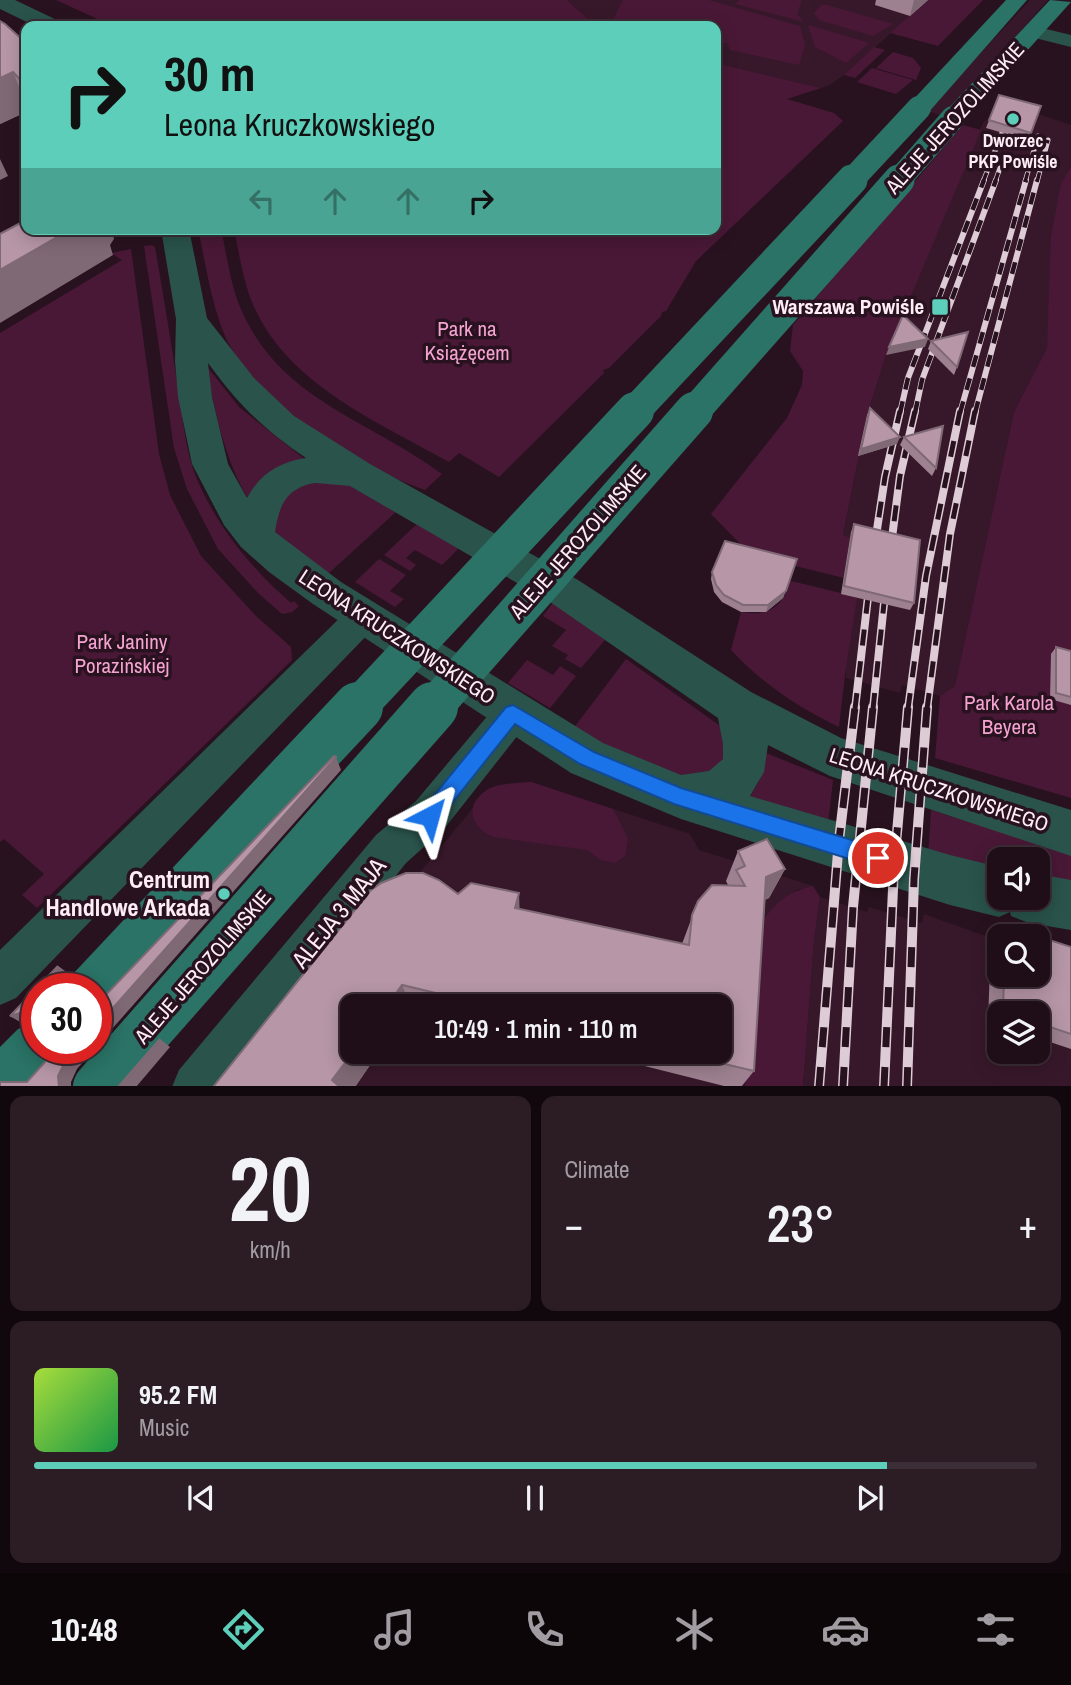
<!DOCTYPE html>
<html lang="en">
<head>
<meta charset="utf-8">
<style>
  body { margin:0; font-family:"Archivo Narrow",sans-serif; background:#2c1c24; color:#f1f3f6; height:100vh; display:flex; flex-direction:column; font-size:26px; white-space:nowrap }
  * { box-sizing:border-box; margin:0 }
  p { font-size:23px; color:#a19ca1 }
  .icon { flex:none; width:38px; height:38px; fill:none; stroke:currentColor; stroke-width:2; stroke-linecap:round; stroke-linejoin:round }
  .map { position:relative; height:1086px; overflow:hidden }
  .side { display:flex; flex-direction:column; gap:10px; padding:10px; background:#11080d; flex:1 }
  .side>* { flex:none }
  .top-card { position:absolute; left:21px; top:21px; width:700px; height:214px; border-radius:14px; box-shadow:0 4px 18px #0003,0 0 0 2px #3c2e36; background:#5dceb9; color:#111; overflow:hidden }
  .tools { position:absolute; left:987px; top:847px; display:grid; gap:14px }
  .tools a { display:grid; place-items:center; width:63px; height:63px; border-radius:14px; background:#1f0e17; box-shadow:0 4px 18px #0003,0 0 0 2px #3c2e36; font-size:35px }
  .speed { position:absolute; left:21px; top:973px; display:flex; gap:14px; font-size:35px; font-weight:700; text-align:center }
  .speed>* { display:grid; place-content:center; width:91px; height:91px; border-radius:50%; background:#1f0e17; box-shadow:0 4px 18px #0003,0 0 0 2px #3c2e36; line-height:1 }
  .speed .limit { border:10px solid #d22; background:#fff; color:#111 }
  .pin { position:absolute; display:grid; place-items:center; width:60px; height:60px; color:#fff; margin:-30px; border:4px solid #fff; border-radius:50%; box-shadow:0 2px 7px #0007 }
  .me { position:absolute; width:77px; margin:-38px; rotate:39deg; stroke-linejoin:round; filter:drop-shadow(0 0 5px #0008) }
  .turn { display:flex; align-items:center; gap:24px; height:147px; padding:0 28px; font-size:32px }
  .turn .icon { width:91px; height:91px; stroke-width:2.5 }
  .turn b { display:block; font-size:49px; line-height:60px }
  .lanes { display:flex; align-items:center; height:66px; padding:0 28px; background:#0003; justify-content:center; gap:35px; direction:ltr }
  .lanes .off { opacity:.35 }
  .big { font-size:52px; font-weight:600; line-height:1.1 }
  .side .tile { flex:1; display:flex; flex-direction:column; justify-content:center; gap:10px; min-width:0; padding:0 24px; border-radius:14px; background:#2c1c24 }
  .side .dial { align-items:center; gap:0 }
  .dial b { font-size:91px; line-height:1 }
  .song { display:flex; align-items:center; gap:21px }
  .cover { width:84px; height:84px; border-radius:10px; background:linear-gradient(135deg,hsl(80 70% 55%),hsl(140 70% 35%)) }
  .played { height:7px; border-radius:4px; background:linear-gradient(90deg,#5dceb9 85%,#3c2e36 85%) }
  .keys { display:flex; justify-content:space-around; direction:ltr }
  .heat { display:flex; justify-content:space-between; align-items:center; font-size:38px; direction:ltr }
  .side .tiles { flex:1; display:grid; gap:10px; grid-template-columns:1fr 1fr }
  .tile:last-child { grid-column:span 2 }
  .trip { position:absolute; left:340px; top:994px; width:392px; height:70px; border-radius:14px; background:#1f0e17; box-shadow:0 4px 18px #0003,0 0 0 2px #3c2e36; font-weight:600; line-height:70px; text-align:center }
  .dock { display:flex; height:112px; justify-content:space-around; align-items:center; background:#0c0609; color:#a19ca1 }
  .dock .icon { width:49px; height:49px }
  .dock .on { color:#5dceb9 }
  .dock b { font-size:32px; color:#f1f3f6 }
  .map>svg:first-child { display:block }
  .built { fill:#37182a; fill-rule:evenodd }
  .green { fill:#491836 }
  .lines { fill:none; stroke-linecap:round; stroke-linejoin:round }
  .minor { fill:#29534b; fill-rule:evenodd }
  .tertiary { fill:#29534b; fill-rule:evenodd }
  .secondary { fill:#2a7366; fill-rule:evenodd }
  .rail-far3-casing { stroke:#ddcbd5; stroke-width:5 }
  .rail-far2-casing { stroke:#ddcbd5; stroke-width:6 }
  .rail-far1-casing { stroke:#ddcbd5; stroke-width:8 }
  .rail-casing { stroke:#ddcbd5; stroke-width:10 }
  .rail-far3 { stroke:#29121f; stroke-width:3.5; stroke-dasharray:10; stroke-linecap:butt }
  .rail-far2 { stroke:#29121f; stroke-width:4.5; stroke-dasharray:12; stroke-linecap:butt }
  .rail-far1 { stroke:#29121f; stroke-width:5; stroke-dasharray:16; stroke-linecap:butt }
  .rail { stroke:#29121f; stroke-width:7; stroke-dasharray:20; stroke-linecap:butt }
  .secondary-bridge-far3 { stroke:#2a7366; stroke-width:24 }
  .secondary-bridge-far2 { stroke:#2a7366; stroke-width:31 }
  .secondary-bridge-far1 { stroke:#2a7366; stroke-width:38 }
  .secondary-bridge { stroke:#2a7366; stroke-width:50 }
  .wall { fill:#9d8190; fill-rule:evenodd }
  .shaded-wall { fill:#7f6975 }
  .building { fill:#b696a7; stroke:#7f6975; stroke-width:2 }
  .route { fill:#1a73e8; stroke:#114b97; stroke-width:2 }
  .poi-dot { fill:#5dceb9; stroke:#29121f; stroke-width:2.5 }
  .labels { text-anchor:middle; stroke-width:7; stroke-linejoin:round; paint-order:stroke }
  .far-poi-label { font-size:18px; font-weight:bold; fill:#feedf6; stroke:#29121f }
  .street-label { font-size:21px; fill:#feedf6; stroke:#29121f }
  .poi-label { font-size:21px; font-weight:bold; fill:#feedf6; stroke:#29121f; text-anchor:end }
  .park-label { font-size:21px; fill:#f5a3d0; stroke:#29121f }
  .near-poi-label { font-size:24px; font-weight:bold; fill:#feedf6; stroke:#29121f; text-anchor:end }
  .near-street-label { font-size:24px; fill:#feedf6; stroke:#29121f }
</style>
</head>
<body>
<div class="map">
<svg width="1071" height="1087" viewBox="0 0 1071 1087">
  <rect width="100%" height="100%" fill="#29121f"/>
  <!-- built -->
  <path class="built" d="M 567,0 L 928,0 L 844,75 L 830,85 L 821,88 L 716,63 L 716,26 L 596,26 Z
    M 1030,0 L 1048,0 L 944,116 L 927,111 Z
    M 1033,112 L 1071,125 L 1071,167 L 1061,183 L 1047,348 L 1014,412 L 955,686 L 940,696 L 902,685 L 900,693 L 846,678 L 841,594 L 850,538 L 843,536 L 867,415 L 886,355 L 981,127 L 984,121 Z
    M 531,782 L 690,834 L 699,850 L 813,886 L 797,890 L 759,927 L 745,1086 L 334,1086 L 284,1043 L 381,919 L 488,790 ZM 352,1006 L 719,1006 L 719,1052 L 352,1052 Z
    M 820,897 L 867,912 L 869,907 L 922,923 L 924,914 L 999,941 L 999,975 L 1038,975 L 1071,964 L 1071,1086 L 803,1087 L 814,940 ZM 999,1013 L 1038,1013 L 1038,1052 L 999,1052 Z"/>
  <!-- green -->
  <path class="green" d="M 56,0 L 567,0 L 596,26 L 113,26 Z
    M 623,0 L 709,0 L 800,26 L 805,45 L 799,65 L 730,50 L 727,43 L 716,43 L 716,26 L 614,26 L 613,20 Z
    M 740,0 L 802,0 L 797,14 L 804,22 L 735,4 Z
    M 928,0 L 983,0 L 938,46 L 890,33 Z
    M 821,5 L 827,5 L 893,24 L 873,36 L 819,20 L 814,13 Z
    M 808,26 L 812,26 L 869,43 L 846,63 L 815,47 Z
    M 874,47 L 885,50 L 855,78 L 844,75 Z
    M 893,52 L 913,58 L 921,68 L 916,80 L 876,68 Z
    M 716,63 L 821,88 L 787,99 L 834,113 L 843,121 L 696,261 L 666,311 L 662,312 L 661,316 L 609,368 L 603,370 L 604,373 L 499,477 L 459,453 L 449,462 C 377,421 286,384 252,302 C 243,280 239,253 234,229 L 716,229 Z
    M 872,68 L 913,80 L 896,94 L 857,82 Z
    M 963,125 L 981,130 L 886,355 L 867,415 L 843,535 L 850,538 L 844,578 L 751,555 L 711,514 L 787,418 L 802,385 L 803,371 L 790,351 L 793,325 Z
    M 1071,167 L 1071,798 L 935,758 L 940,696 L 955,686 L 1014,412 L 1047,348 L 1051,237 L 1061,183 Z
    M 198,229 L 221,229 C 227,255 230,283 240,307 C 279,400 370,420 442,474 L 425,490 C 361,469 254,401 226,338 C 211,304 206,265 198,229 Z
    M 152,245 L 155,247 C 163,294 171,341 178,388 C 183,418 185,449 196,477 C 217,527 251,568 291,603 L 294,601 L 299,606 L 292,612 L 282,614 L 259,594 L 218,549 L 187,489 L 174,448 L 144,246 Z
    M 131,249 L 159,454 L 170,495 L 201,556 L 256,616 L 291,647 L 292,660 L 37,908 L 22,895 L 44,874 L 4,839 L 0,842 L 0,333 L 122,260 L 111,253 Z
    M 209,369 L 239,407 L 307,461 L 248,499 C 225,458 216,417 207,371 Z
    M 338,479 L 397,511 L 328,574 L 275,533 L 273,504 L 288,488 Z
    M 419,522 L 461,546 L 442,565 L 415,550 L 406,558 L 416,565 L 410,571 L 384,555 Z
    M 379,559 L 406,575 L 390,591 L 404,599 L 395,607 L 355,582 Z
    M 783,579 L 857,597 L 846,667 L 839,727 C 797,707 763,684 731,650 L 741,612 C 759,615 775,613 785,595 Z
    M 555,600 L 605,640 L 581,668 L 565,659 L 568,655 L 552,646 L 566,630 L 543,616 Z
    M 626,659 L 719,725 L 726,733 L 734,754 L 696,783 L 611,749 L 573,729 Z
    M 527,660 L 553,675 L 560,666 L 576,676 L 550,708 L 508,683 Z
    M 766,753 L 833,780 L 828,824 L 750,797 L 759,781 Z
    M 531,782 L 613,809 L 628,839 L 625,856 L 615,863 L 601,860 L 587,850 L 493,837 C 471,827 463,806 487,790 C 498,783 519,783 531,782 Z
    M 931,810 L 1071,853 L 1071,882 L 1038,877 L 1038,859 L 999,859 L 999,871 L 928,856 Z
    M 813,886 L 820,897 L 814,940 L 803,1086 L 745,1087 L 759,927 C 773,904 787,892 813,886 Z"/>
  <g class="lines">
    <!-- minor -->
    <path class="minor" d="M 1034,26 L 1071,35 L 1071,47 L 1027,36 L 1025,32 Z
      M 363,602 L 375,607 L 381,617 L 375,627 L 16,998 L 0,1005 L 0,950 L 351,607 Z
      M 513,696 L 526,701 L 532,713 L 526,725 L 444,829 L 406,863 L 227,1087 L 172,1087 L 179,1070 L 376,835 L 416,801 L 500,701 Z"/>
    <!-- tertiary -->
    <path class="tertiary" d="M 0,0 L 15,0 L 59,21 L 62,26 L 35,26 L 0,9 Z
      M 161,229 L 189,229 L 207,318 L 254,378 L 294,416 L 370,464 L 578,580 L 751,692 L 841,738 L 1071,810 L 1071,856 L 830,776 L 768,745 L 764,772 L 750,796 L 950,855 L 999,867 L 999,898 L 1038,898 L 1038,874 L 1071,880 L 1071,930 L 1029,923 L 1011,916 L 1010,912 L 999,917 L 950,905 L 681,819 L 571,773 L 313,604 L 269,572 L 241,547 L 224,525 L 192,464 L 178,397 L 175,361 L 176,319 ZM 208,363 C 238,404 263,429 306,458 C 279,462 260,474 247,498 L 228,464 L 212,397 ZM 316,483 L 350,486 L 550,602 L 718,718 L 723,744 L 723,759 L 709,771 L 681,775 L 603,743 L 341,582 L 275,532 C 279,505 287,487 316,483 Z"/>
    <!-- secondary -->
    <path class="secondary" d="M 1006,0 L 1027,0 L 928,113 L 919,115 L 910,113 L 907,108 L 910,103 Z
      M 1050,0 L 1071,2 L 962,123 L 953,125 L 944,123 L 941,118 L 944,113 Z
      M 37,1021 L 37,1048 L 64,1048 L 56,1067 L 39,1087 L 0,1087 L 0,1047 L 18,1029 Z"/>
    <!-- rail-far3 casing -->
    <g class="rail-far3-casing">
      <path id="rail-far3" d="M 983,182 L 1002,133
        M 995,182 L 1000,168
        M 1025,182 L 1038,136
        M 1037,182 L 1048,140"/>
    </g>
    <!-- rail-far2 casing -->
    <g class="rail-far2-casing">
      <path id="rail-far2" d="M 900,413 L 908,378 L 984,180
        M 915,413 L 922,380 L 996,180
        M 960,413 L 1026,180
        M 975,413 L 1037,180"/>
    </g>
    <!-- rail-far1 casing -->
    <g class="rail-far1-casing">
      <path id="rail-far1" d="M 874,549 L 885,477 L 900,411
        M 890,553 L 900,476 L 915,411
        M 855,709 L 870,580
        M 873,709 L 886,584
        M 908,709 L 926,576 L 960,411
        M 927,709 L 950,534 L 975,411"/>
    </g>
    <!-- rail casing -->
    <g class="rail-casing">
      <path id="rail" d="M 819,1087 L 839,840 L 855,707
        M 843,1087 L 853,907 L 873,707
        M 884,1087 L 894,867 L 908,707
        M 907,1087 L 914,879 L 927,707"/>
    </g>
    <!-- rail-far3 -->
    <use href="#rail-far3" class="rail-far3"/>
    <!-- rail-far2 -->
    <use href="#rail-far2" class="rail-far2"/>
    <!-- rail-far1 -->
    <use href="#rail-far1" class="rail-far1"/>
    <!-- rail -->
    <use href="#rail" class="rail"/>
    <!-- secondary-bridge-far3 -->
    <path class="secondary-bridge-far3" d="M 850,182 L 919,108
      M 897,182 L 953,118"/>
    <!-- secondary-bridge-far2 -->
    <path class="secondary-bridge-far2" d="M 633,413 L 852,180
      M 693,413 L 899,180"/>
    <!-- secondary-bridge-far1 -->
    <path class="secondary-bridge-far1" d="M 356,709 L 635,411
      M 432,709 L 694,411"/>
    <!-- secondary-bridge -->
    <path class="secondary-bridge" d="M 93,989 L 358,707
      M 98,1087 L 433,707"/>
  </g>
  <!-- wall -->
  <path class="wall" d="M 876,0 L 928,0 L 910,16 L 875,5 Z
    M 0,21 L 26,43 L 26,112 L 0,124 Z
    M 999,95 L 1041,106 L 1028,140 L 986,128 Z
    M 931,341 L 957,367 L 954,375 L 928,349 Z
    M 870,408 L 897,444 L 858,456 L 867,415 Z
    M 904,437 L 936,468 L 932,476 L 900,445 Z
    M 854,524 L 914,603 L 910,610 L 841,594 L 851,532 Z
    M 797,559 L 783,598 L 766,612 L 741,612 L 722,602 L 714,592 L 711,579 L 712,572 Z
    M 1056,647 L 1071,651 L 1071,705 L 1050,699 L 1051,654 Z
    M 738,851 L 785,869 L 769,898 L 765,900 L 754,1071 L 741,1087 L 728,1087 L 589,1052 L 719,1052 L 719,1006 L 352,1006 L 379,1052 L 355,1087 L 213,1087 L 519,893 L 519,909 L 682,944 L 698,901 L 728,885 L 726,881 Z
    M 1006,926 L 1071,947 L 1071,1049 L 1038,1038 L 1038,1013 L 999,1013 L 999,1026 L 988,1022 L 991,938 ZM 999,936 L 1038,936 L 1038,975 L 999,975 Z
    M 58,966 L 70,975 L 66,983 L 66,989 L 37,989 L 37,1044 L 26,1038 L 26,1023 L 24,1024 L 10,1016 Z"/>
  <!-- shaded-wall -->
  <path class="shaded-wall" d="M 914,0 L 928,0 L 910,16 Z
    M 13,72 L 26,104 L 26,112 L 0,124 L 0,78 Z
    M 0,159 L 8,176 L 0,180 Z
    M 71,229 L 112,229 L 114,239 L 110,245 L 113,255 L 0,323 L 0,270 Z
    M 928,339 L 925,347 L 886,355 L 889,347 Z
    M 900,437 L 897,444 L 858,456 L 861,449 Z
    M 786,591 L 783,598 L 766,612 L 768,605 Z
    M 336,757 L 341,770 L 96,1047 L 96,1027 Z
    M 785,869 L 769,898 L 752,905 L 766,877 Z
    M 519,893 L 520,921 L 515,908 Z
    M 58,966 L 70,975 L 66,983 L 66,989 L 55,989 L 54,988 L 54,975 Z
    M 402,985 L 411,1006 L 387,1006 Z
    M 26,1011 L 37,1020 L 24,1024 L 10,1016 Z
    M 160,1039 L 170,1047 L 136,1087 L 119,1087 Z
    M 77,1048 L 95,1048 L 77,1069 L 71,1082 L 71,1087 L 59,1087 L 58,1076 L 65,1062 Z
    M 353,1052 L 379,1052 L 355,1087 L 338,1087 L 332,1080 Z"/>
  <!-- building -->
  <path class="building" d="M 0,21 L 5,24 L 26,43 L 26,86 L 13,72 L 0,78 Z
    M 999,95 L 1041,106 L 1031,133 L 989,120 Z
    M 26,220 L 26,229 L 71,229 L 0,270 L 0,234 Z
    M 903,315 L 928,339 L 889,347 Z
    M 968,332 L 957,367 L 931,341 Z
    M 870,408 L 900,437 L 861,449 Z
    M 943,426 L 936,468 L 904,437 Z
    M 854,524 L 920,540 L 914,603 L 844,586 Z
    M 725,541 L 797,559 L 786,591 L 768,605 L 743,605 L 724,595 L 716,585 L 712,572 Z
    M 1056,647 L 1071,651 L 1071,697 L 1056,693 Z
    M 334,756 L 336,757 L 96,1027 L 96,1003 L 101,1000 Z
    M 767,839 L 785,869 L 766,877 L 754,1071 L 674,1052 L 719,1052 L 719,1006 L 490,1006 L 402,985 L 387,1006 L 352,1006 L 352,1052 L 353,1052 L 332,1080 L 340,1087 L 213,1087 L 370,891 L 381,883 L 406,873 L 423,873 L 439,880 L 458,894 L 471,883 L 519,893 L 515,908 L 689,945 L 692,915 L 698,901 L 712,885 L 745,886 L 736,870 L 745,866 L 738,851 Z
    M 1006,926 L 1071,947 L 1071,1034 L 1038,1023 L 1038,1013 L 1008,1013 L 1003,1012 L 1004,975 L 1038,975 L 1038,936 L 1005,936 Z
    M 58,966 L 54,975 L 55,989 L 37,989 L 37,1039 L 26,1038 L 26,1011 L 10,1016 Z
    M 160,1039 L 119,1087 L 118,1087 Z
    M 50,1048 L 77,1048 L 65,1062 L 58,1076 L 59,1087 L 0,1087 L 0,1082 L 27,1082 L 45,1062 Z"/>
  <!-- route -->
  <path class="route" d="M 513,705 L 594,752 L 681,788 L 878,848 L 885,851 L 888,858 L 885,865 L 878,868 L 674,804 L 580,764 L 515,724 L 437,822 L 430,825 L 423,822 L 420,816 L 423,809 L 506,707 Z"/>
  <!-- markers -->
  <g class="poi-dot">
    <circle cx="1013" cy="119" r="7"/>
    <rect x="931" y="298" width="18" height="18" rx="3.5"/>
    <circle cx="224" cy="894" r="7"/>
  </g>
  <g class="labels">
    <!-- far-poi labels -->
    <g class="far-poi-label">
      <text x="1013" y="147">Dworzec<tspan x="1013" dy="21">PKP Powiśle</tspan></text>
    </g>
    <!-- street labels -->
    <g class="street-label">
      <text transform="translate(955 118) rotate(-48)" y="7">ALEJE JEROZOLIMSKIE</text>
      <text transform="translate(578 542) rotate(-49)" y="7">ALEJE JEROZOLIMSKIE</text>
      <text transform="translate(397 637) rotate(33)" y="7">LEONA KRUCZKOWSKIEGO</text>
      <text transform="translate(939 790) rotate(18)" y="7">LEONA KRUCZKOWSKIEGO</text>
      <text transform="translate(203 967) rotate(-49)" y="7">ALEJE JEROZOLIMSKIE</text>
    </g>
    <!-- poi labels -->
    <g class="poi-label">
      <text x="924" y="314">Warszawa Powiśle</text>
    </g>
    <!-- park labels -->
    <g class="park-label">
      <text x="467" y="336">Park na<tspan x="467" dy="24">Książęcem</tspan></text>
      <text x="122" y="649">Park Janiny<tspan x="122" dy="24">Porazińskiej</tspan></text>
      <text x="1009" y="710">Park Karola<tspan x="1009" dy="24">Beyera</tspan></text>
    </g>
    <!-- near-poi labels -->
    <g class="near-poi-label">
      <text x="210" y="888">Centrum<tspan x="210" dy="28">Handlowe Arkada</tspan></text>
    </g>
    <!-- near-street labels -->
    <g class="near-street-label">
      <text transform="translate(339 913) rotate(-51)" y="8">ALEJA 3 MAJA</text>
    </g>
  </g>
</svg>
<div class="tools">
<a><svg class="icon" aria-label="sound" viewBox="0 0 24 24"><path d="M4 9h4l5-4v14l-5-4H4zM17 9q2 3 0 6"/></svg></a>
<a><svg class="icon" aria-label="search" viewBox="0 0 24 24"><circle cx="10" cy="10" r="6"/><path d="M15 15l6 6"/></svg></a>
<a><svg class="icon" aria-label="layers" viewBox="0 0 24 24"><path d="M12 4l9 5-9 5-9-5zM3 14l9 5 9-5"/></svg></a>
</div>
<div class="speed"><div class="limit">30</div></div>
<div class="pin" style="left:878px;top:858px;background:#d93025"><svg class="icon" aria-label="arrive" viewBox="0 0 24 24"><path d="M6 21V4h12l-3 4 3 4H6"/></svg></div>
<svg class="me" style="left:430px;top:816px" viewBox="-20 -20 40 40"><path d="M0-17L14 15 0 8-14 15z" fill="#1a73e8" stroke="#fff" stroke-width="4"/></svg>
<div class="trip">10:49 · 1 min · 110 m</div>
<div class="top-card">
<div class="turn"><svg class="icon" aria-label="right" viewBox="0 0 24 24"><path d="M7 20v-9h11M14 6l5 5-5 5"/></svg><div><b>30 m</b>Leona Kruczkowskiego</div></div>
<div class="lanes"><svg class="icon off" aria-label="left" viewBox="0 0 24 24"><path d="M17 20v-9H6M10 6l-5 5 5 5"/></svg><svg class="icon off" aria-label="ahead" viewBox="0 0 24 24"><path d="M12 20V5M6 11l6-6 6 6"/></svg><svg class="icon off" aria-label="ahead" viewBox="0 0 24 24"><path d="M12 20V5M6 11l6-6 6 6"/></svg><svg class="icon" aria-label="right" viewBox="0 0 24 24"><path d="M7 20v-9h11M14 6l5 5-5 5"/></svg></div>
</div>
</div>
<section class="side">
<div class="tiles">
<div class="tile dial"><b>20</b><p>km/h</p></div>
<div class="tile"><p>Climate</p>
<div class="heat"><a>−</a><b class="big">23°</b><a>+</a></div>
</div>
<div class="tile">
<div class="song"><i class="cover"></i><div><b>95.2 FM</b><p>Music</p></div></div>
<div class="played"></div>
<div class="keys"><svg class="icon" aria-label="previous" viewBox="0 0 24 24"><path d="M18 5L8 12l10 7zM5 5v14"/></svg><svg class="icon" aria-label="pause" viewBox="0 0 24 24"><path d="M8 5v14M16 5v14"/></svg><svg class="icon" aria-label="next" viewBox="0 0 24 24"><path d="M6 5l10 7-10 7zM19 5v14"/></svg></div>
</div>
</div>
</section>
<nav class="dock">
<b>10:48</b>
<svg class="icon on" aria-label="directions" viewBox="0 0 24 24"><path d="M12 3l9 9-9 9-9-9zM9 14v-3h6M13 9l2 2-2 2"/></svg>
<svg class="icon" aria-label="music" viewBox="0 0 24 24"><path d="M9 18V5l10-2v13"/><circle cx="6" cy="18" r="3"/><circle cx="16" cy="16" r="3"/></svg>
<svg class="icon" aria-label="phone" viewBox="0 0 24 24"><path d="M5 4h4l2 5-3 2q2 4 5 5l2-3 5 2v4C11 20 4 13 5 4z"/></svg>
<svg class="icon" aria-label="climate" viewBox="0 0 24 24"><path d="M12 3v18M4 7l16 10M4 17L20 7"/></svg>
<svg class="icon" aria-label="car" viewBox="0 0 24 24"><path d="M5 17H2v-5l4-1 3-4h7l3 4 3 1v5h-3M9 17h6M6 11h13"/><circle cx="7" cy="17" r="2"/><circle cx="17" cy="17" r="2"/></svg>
<svg class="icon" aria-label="filters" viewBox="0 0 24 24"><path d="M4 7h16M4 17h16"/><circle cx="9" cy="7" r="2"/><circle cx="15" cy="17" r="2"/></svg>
</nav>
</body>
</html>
